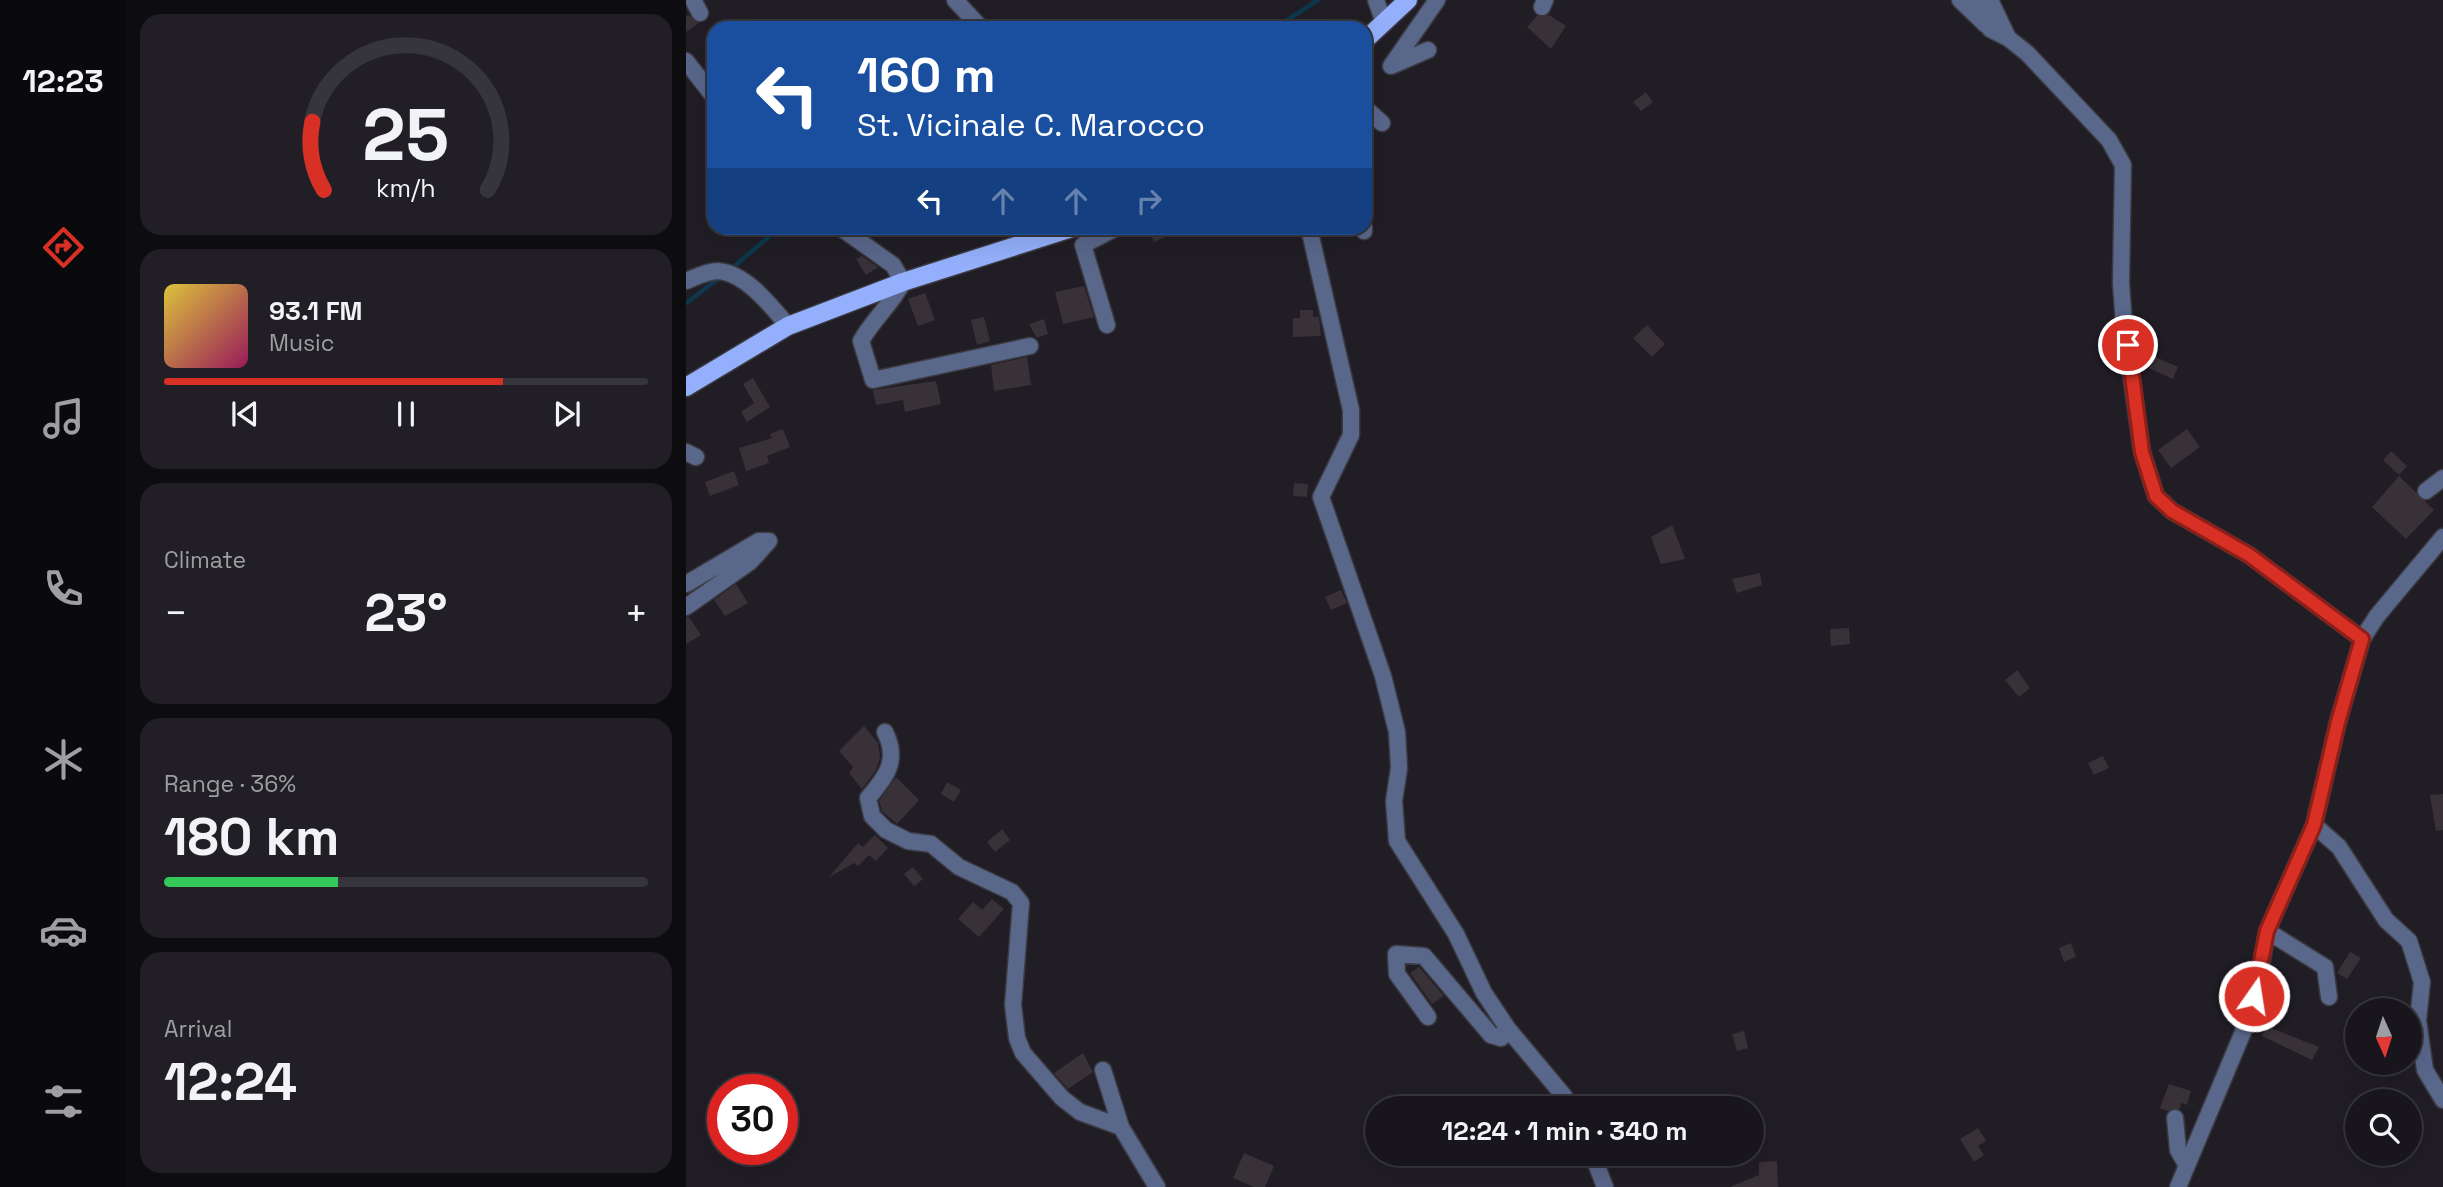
<!DOCTYPE html>
<html lang="en">
<head>
<meta charset="utf-8">
<style>
  body { margin:0; font-family:"Space Grotesk",sans-serif; background:#211f25; color:#f1f3f6; height:100vh; display:flex; flex-direction:column; font-size:26px; white-space:nowrap }
  * { box-sizing:border-box; margin:0 }
  p { font-size:23px; color:#9f9fa3 }
  .icon { flex:none; width:38px; height:38px; fill:none; stroke:currentColor; stroke-width:2; stroke-linecap:round; stroke-linejoin:round }
  .map { position:relative; flex:1; overflow:hidden }
  .panel { display:flex; flex-direction:column; gap:14px; padding:14px; background:#0d0c0f; width:560px }
  .panel>* { flex:none }
  .guide { position:absolute; left:21px; top:21px; width:665px; height:214px; border-radius:21px; box-shadow:0 7px 28px #0002,0 0 0 2px #36353b; background:#1a4fa0; color:#fff; overflow:hidden }
  .needle { width:46px; rotate:177deg }
  .fabs { position:absolute; left:1659px; top:998px; display:grid; gap:14px }
  .fabs a { display:grid; place-items:center; width:77px; height:77px; border-radius:50%; background:#18161c; box-shadow:0 7px 28px #0002,0 0 0 2px #36353b; font-size:35px }
  .speed { position:absolute; left:21px; top:1074px; display:flex; gap:14px; font-size:35px; font-weight:700; text-align:center }
  .speed>* { display:grid; place-content:center; width:91px; height:91px; border-radius:50%; background:#18161c; box-shadow:0 7px 28px #0002,0 0 0 2px #36353b; line-height:1 }
  .speed .limit { border:10px solid #d22; background:#fff; color:#111 }
  .pin { position:absolute; display:grid; place-items:center; width:60px; height:60px; color:#fff; margin:-30px; border:4px solid #fff; border-radius:50%; box-shadow:0 2px 7px #0007 }
  .me { position:absolute; width:77px; margin:-38px; rotate:13deg; stroke-linejoin:round; filter:drop-shadow(0 0 5px #0008) }
  .turn { display:flex; align-items:center; gap:24px; height:147px; padding:0 35px; font-size:32px }
  .turn .icon { width:91px; height:91px; stroke-width:2.5 }
  .turn b { display:block; font-size:49px; line-height:60px }
  .lanes { display:flex; align-items:center; height:66px; padding:0 35px; background:#0003; justify-content:center; gap:35px; direction:ltr }
  .lanes .off { opacity:.35 }
  .big { font-size:52px; font-weight:600; line-height:1.1 }
  .panel .widget { flex:1; display:flex; flex-direction:column; justify-content:center; gap:10px; min-width:0; padding:0 24px; border-radius:21px; background:#211f25 }
  .panel .dial { align-items:center; gap:0 }
  .dial svg { height:182px; overflow:visible; fill:none; stroke:#36353b; stroke-width:7; stroke-linecap:round; text-anchor:middle }
  .dial text { fill:#f1f3f6; stroke:none }
  .song { display:flex; align-items:center; gap:21px }
  .cover { width:84px; height:84px; border-radius:10px; background:linear-gradient(135deg,hsl(50 70% 55%),hsl(330 70% 35%)) }
  .played { height:7px; border-radius:4px; background:linear-gradient(90deg,#d93025 70%,#36353b 70%) }
  .keys { display:flex; justify-content:space-around; direction:ltr }
  .heat { display:flex; justify-content:space-between; align-items:center; font-size:38px; direction:ltr }
  .charge { height:10px; border-radius:5px; background:linear-gradient(90deg,#34c759 36%,#36353b 0) }
  .trip { position:absolute; left:679px; top:1096px; width:399px; height:70px; border-radius:35px; background:#18161c; box-shadow:0 7px 28px #0002,0 0 0 2px #36353b; font-weight:600; line-height:70px; text-align:center }
  main { display:flex; flex:1; min-height:0 }
  .tab-bar { display:flex; flex-direction:column; width:126px; justify-content:space-around; align-items:center; background:#0a090b; color:#9f9fa3 }
  .tab-bar .icon { width:49px; height:49px }
  .tab-bar .active { color:#d93025 }
  .tab-bar b { font-size:32px; color:#f1f3f6 }
  .map>svg:first-child { display:block }
  .lines { fill:none; stroke-linecap:round; stroke-linejoin:round }
  .stream { stroke:#0e374d; stroke-width:4.5 }
  .building { fill:#393138 }
  .minor-casing { stroke:#3c3a41; stroke-width:19 }
  .major-casing { stroke:#3c3a41; stroke-width:21 }
  .minor { stroke:#59678b; stroke-width:16 }
  .major { stroke:#94b0fc; stroke-width:18 }
  .route-casing { stroke:#8d1f18; stroke-width:18 }
  .route { stroke:#d93025; stroke-width:12 }
</style>
</head>
<body>
<main>
<nav class="tab-bar">
<b>12:23</b>
<svg class="icon active" aria-label="directions" viewBox="0 0 24 24"><path d="M12 3l9 9-9 9-9-9zM9 14v-3h6M13 9l2 2-2 2"/></svg>
<svg class="icon" aria-label="music" viewBox="0 0 24 24"><path d="M9 18V5l10-2v13"/><circle cx="6" cy="18" r="3"/><circle cx="16" cy="16" r="3"/></svg>
<svg class="icon" aria-label="phone" viewBox="0 0 24 24"><path d="M5 4h4l2 5-3 2q2 4 5 5l2-3 5 2v4C11 20 4 13 5 4z"/></svg>
<svg class="icon" aria-label="climate" viewBox="0 0 24 24"><path d="M12 3v18M4 7l16 10M4 17L20 7"/></svg>
<svg class="icon" aria-label="car" viewBox="0 0 24 24"><path d="M5 17H2v-5l4-1 3-4h7l3 4 3 1v5h-3M9 17h6M6 11h13"/><circle cx="7" cy="17" r="2"/><circle cx="17" cy="17" r="2"/></svg>
<svg class="icon" aria-label="filters" viewBox="0 0 24 24"><path d="M4 7h16M4 17h16"/><circle cx="9" cy="7" r="2"/><circle cx="15" cy="17" r="2"/></svg>
</nav>
<section class="panel">
<div class="widget dial"><svg viewBox="0 0 100 80">
<path d="M14 69A42 42 0 1 1 86 69"/>
<path d="M14 69A42 42 0 0 1 9 39" stroke="#d93025"/>
<text x="50" y="56" font-size="32" font-weight="700">25</text>
<text x="50" y="72" font-size="11">km/h</text>
</svg></div>
<div class="widget">
<div class="song"><i class="cover"></i><div><b>93.1 FM</b><p>Music</p></div></div>
<div class="played"></div>
<div class="keys"><svg class="icon" aria-label="previous" viewBox="0 0 24 24"><path d="M18 5L8 12l10 7zM5 5v14"/></svg><svg class="icon" aria-label="pause" viewBox="0 0 24 24"><path d="M8 5v14M16 5v14"/></svg><svg class="icon" aria-label="next" viewBox="0 0 24 24"><path d="M6 5l10 7-10 7zM19 5v14"/></svg></div>
</div>
<div class="widget"><p>Climate</p>
<div class="heat"><a>−</a><b class="big">23°</b><a>+</a></div>
</div>
<div class="widget"><p>Range · 36%</p><b class="big">180 km</b><div class="charge"></div></div>
<div class="widget"><p>Arrival</p><b class="big">12:24</b></div>
</section>
<div class="map">
<svg width="1757" height="1187" viewBox="0 0 1757 1187">
  <rect width="100%" height="100%" fill="#201d25"/>
  <g class="lines">
    <!-- stream -->
    <path class="stream" d="M 589,28 L 632,0
      M 45,269 L 93,228
      M 0,303 L 36,276"/>
  </g>
  <!-- building -->
  <path class="building" d="M 3,15 L 13,23 L 0,32 L 0,17 Z
    M 863,15 L 880,26 L 865,49 L 841,27 L 851,16 Z
    M 960,92 L 967,102 L 955,111 L 947,102 Z
    M 462,228 L 501,228 L 468,242 Z
    M 176,256 L 192,267 L 180,275 L 170,259 Z
    M 398,286 L 408,317 L 377,324 L 369,292 Z
    M 239,293 L 249,320 L 232,326 L 222,299 Z
    M 614,310 L 627,310 L 627,317 L 633,317 L 635,336 L 607,337 L 607,318 L 614,318 Z
    M 298,317 L 304,341 L 291,345 L 285,320 Z
    M 358,319 L 362,334 L 351,338 L 343,324 Z
    M 961,325 L 979,344 L 966,357 L 947,338 Z
    M 1467,356 L 1492,367 L 1487,379 L 1462,368 Z
    M 341,357 L 345,385 L 308,391 L 305,365 Z
    M 67,378 L 84,407 L 61,422 L 55,412 L 68,403 L 57,384 Z
    M 250,381 L 255,404 L 219,412 L 217,400 L 190,405 L 187,390 Z
    M 97,429 L 104,447 L 81,456 L 83,463 L 60,471 L 53,448 L 86,438 L 84,434 Z
    M 1501,429 L 1514,447 L 1485,468 L 1472,450 Z
    M 1705,451 L 1721,466 L 1713,475 L 1697,460 Z
    M 48,471 L 53,485 L 24,496 L 19,482 Z
    M 1713,476 L 1748,510 L 1720,539 L 1686,507 Z
    M 608,483 L 622,484 L 621,497 L 607,496 Z
    M 986,525 L 999,559 L 975,564 L 965,537 Z
    M 1074,573 L 1076,585 L 1051,593 L 1046,579 Z
    M 50,584 L 62,603 L 39,616 L 28,600 Z
    M 655,590 L 661,603 L 645,610 L 639,597 Z
    M 0,617 L 3,617 L 15,635 L 0,644 Z
    M 1163,628 L 1164,644 L 1145,646 L 1144,629 Z
    M 1331,670 L 1344,688 L 1333,697 L 1319,680 Z
    M 178,726 L 192,743 L 194,758 L 190,770 L 176,789 L 163,773 L 167,767 L 153,751 Z
    M 1417,756 L 1423,768 L 1408,775 L 1402,763 Z
    M 210,777 L 233,800 L 211,824 L 196,811 L 193,801 Z
    M 261,782 L 275,790 L 268,802 L 255,794 Z
    M 1757,794 L 1757,830 L 1750,831 L 1744,795 Z
    M 316,829 L 324,840 L 309,852 L 301,842 Z
    M 189,835 L 202,848 L 190,861 L 183,855 L 172,866 L 168,863 L 143,877 L 172,843 L 177,847 Z
    M 227,867 L 237,879 L 228,886 L 218,874 Z
    M 306,899 L 318,909 L 293,937 L 272,919 L 287,902 L 296,910 Z
    M 1385,943 L 1390,957 L 1378,962 L 1373,948 Z
    M 1664,952 L 1675,958 L 1661,979 L 1651,973 Z
    M 733,967 L 758,996 L 746,1004 L 724,973 Z
    M 1580,1026 L 1633,1047 L 1626,1060 L 1576,1036 Z
    M 1058,1031 L 1062,1048 L 1051,1051 L 1046,1034 Z
    M 397,1053 L 407,1072 L 382,1089 L 368,1073 Z
    M 1483,1084 L 1505,1091 L 1501,1105 L 1495,1103 L 1494,1109 L 1482,1111 L 1474,1108 Z
    M 1292,1128 L 1300,1141 L 1292,1146 L 1298,1155 L 1288,1162 L 1274,1139 Z
    M 558,1153 L 588,1166 L 579,1187 L 568,1187 L 547,1178 Z
    M 1091,1161 L 1092,1187 L 1044,1187 L 1073,1175 L 1073,1162 Z"/>
  <g class="lines">
    <!-- minor casing -->
    <g class="minor-casing">
      <path id="minor" d="M 7,0 L 14,13
        M 269,0 L 295,28
        M 690,0 L 698,23
        M 1274,0 L 1300,25
        M 1292,0 L 1304,29 L 1322,38
        M 1304,0 L 1322,38 L 1341,53 L 1423,140 L 1437,165 L 1435,283 L 1438,324 L 1456,452 L 1470,496 L 1486,511 L 1563,555 L 1676,639
        M 856,7 L 859,0
        M 742,50 L 705,66 L 751,0
        M 0,61 L 28,97
        M 679,108 L 696,123
        M 155,228 L 207,265 L 217,282 C 206,304 187,319 175,341 L 187,380 L 344,346
        M 623,228 L 665,410 L 665,435 L 635,497 L 697,676 L 711,732 L 713,768 L 708,801 L 711,841 L 770,934 L 798,993 L 822,1029 L 878,1096 L 884,1108
        M 678,228 L 678,231
        M 0,281 C 10,277 21,271 32,271 C 60,273 86,307 102,326
        M 421,325 L 397,245 L 430,228
        M 0,452 L 10,457
        M 1740,491 L 1757,478
        M 0,584 L 73,541 L 83,541 L 64,562 L 0,607
        M 199,732 C 213,760 201,776 182,798 L 186,816 L 200,830 L 222,841 L 245,844 L 273,867 L 326,892 L 335,903 L 327,1005 L 331,1038 L 337,1053 L 376,1098 L 394,1112 L 435,1127
        M 1628,825 L 1653,847 L 1700,920 L 1723,941 L 1736,982 L 1732,1020 L 1739,1070 L 1757,1100
        M 1581,931 L 1639,967 L 1643,997
        M 742,1017 L 711,974 L 710,954 L 738,956 L 805,1035 L 815,1038 L 822,1029
        M 417,1070 L 435,1127 L 471,1187
        M 1489,1118 L 1492,1150 L 1500,1164
        M 906,1153 L 919,1187
        M 1492,1187 L 1557,1032 L 1573,978 L 1581,931 L 1628,825 L 1652,722 L 1676,639 L 1691,616 L 1757,537"/>
    </g>
    <!-- major casing -->
    <g class="major-casing">
      <path id="major" d="M 679,40 L 722,0
        M 0,387 L 102,326 L 217,282 L 386,228"/>
    </g>
    <!-- minor -->
    <use href="#minor" class="minor"/>
    <!-- major -->
    <use href="#major" class="major"/>
  </g>
  <g class="lines">
    <!-- route casing -->
    <g class="route-casing">
      <path id="route" d="M 1442,345 L 1456,452 L 1470,496 L 1486,511 L 1563,555 L 1676,639 L 1652,722 L 1628,825 L 1581,931 L 1568,996"/>
    </g>
    <!-- route -->
    <use href="#route" class="route"/>
  </g>
</svg>
<div class="fabs">
<a><svg class="needle" viewBox="-14 -14 28 28"><path d="M0-13l5 13h-10z" fill="#e53935"/><path d="M0 13l5-13h-10z" fill="#9f9fa3"/></svg></a>
<a><svg class="icon" aria-label="search" viewBox="0 0 24 24"><circle cx="10" cy="10" r="6"/><path d="M15 15l6 6"/></svg></a>
</div>
<div class="speed"><div class="limit">30</div></div>
<div class="pin" style="left:1442px;top:345px;background:#d93025"><svg class="icon" aria-label="arrive" viewBox="0 0 24 24"><path d="M6 21V4h12l-3 4 3 4H6"/></svg></div>
<svg class="me" style="left:1568px;top:996px" viewBox="-20 -20 40 40"><circle r="17" fill="#d93025" stroke="#fff" stroke-width="3"/><path d="M0-11L8 9 0 5-8 9z" fill="#fff"/></svg>
<div class="trip">12:24 · 1 min · 340 m</div>
<div class="guide">
<div class="turn"><svg class="icon" aria-label="left" viewBox="0 0 24 24"><path d="M17 20v-9H6M10 6l-5 5 5 5"/></svg><div><b>160 m</b>St. Vicinale C. Marocco</div></div>
<div class="lanes"><svg class="icon" aria-label="left" viewBox="0 0 24 24"><path d="M17 20v-9H6M10 6l-5 5 5 5"/></svg><svg class="icon off" aria-label="ahead" viewBox="0 0 24 24"><path d="M12 20V5M6 11l6-6 6 6"/></svg><svg class="icon off" aria-label="ahead" viewBox="0 0 24 24"><path d="M12 20V5M6 11l6-6 6 6"/></svg><svg class="icon off" aria-label="right" viewBox="0 0 24 24"><path d="M7 20v-9h11M14 6l5 5-5 5"/></svg></div>
</div>
</div>
</main>
</body>
</html>
